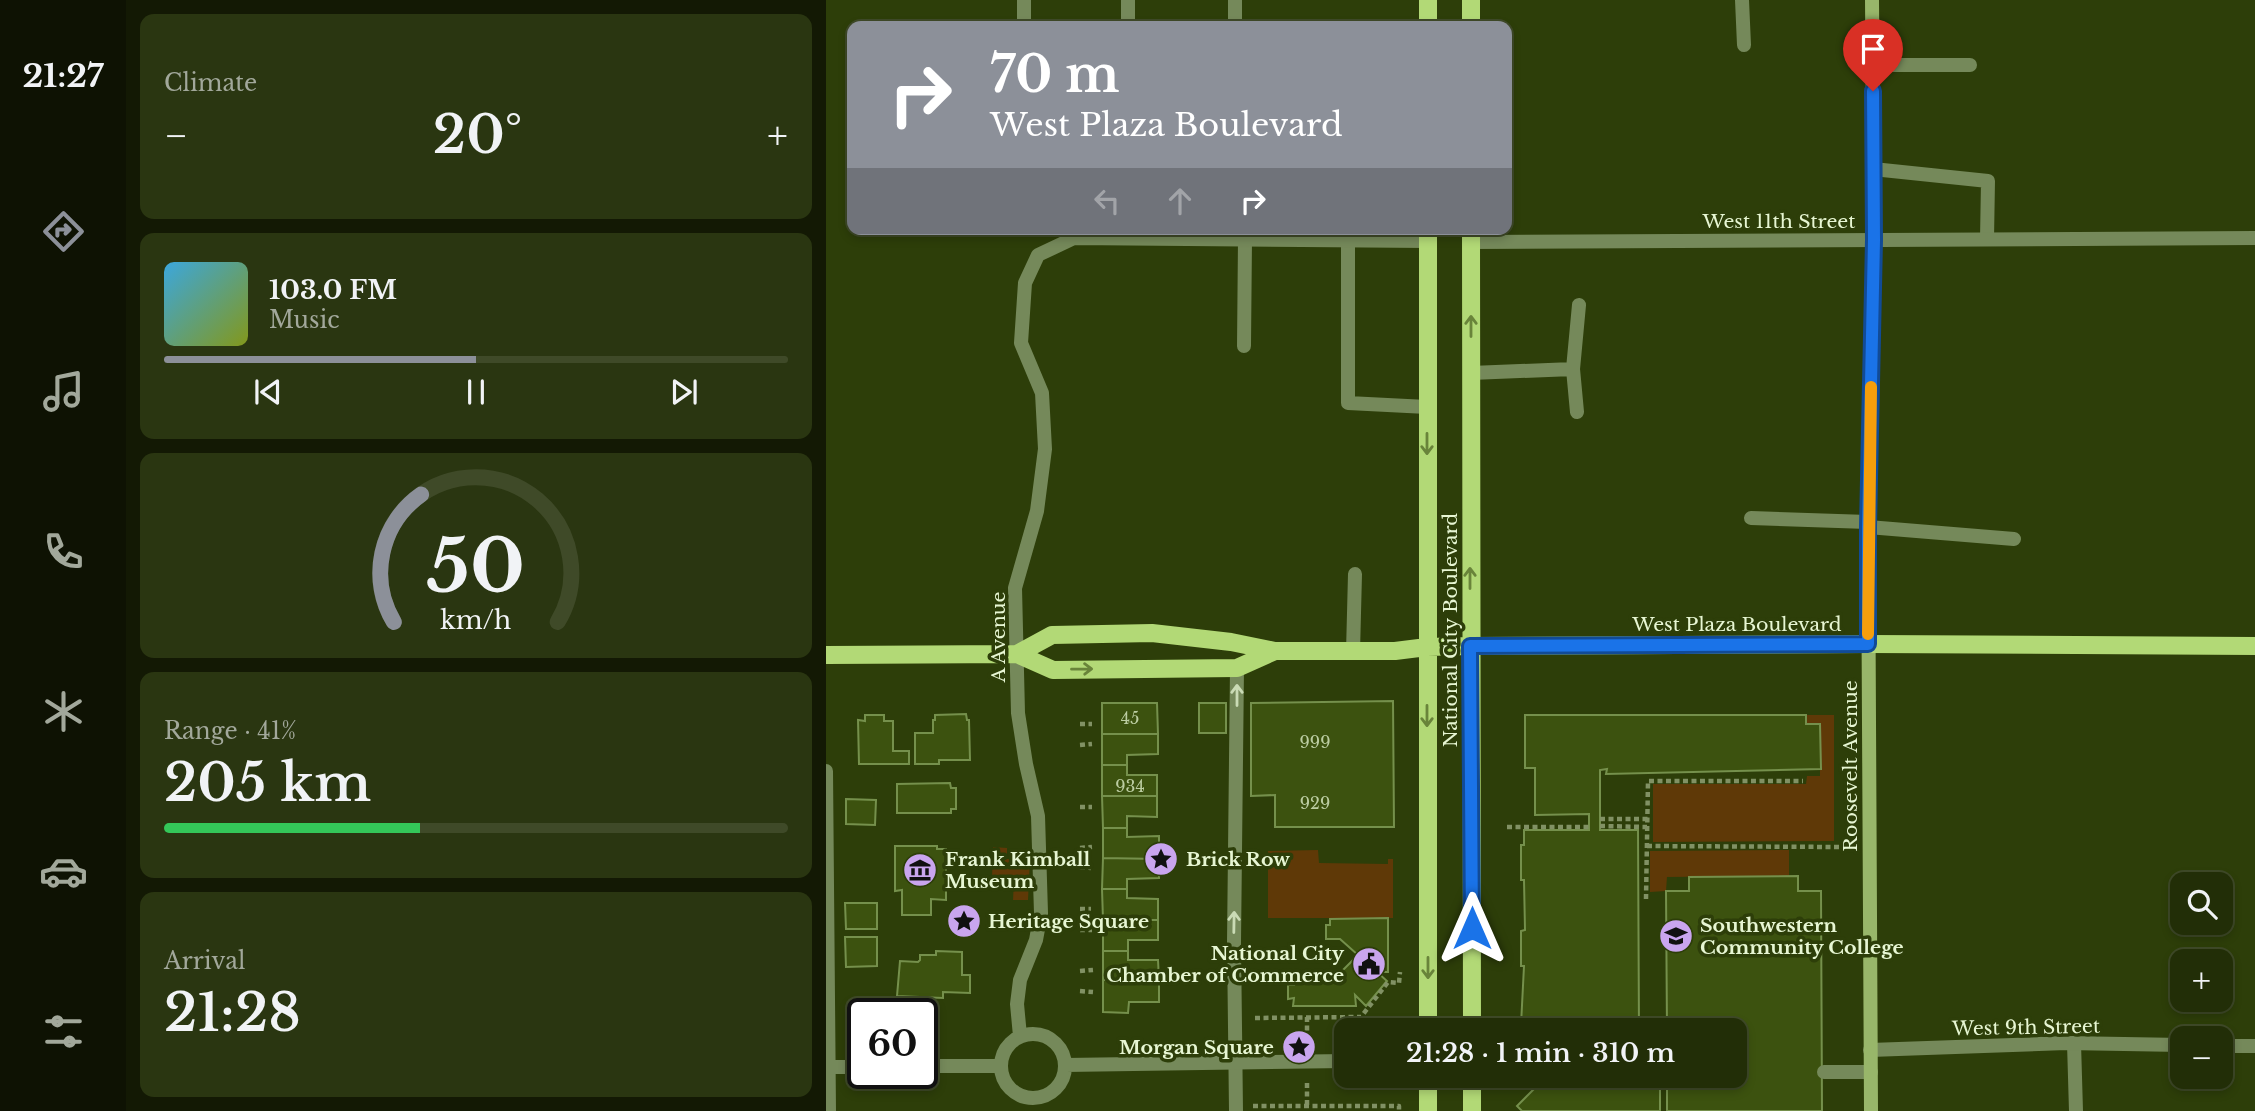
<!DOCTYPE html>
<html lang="en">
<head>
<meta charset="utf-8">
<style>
  body { margin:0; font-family:"Libre Baskerville",serif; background:#2a3611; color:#f1f3f6; height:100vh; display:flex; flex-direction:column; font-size:26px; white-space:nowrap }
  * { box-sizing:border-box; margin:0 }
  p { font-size:23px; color:#a2a89b }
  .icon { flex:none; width:38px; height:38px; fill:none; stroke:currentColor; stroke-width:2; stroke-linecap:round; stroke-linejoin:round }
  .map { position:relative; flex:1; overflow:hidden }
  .drawer { display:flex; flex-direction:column; gap:14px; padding:14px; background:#131904; width:700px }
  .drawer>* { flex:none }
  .hud { position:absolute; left:21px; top:21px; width:665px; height:214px; border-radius:14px; box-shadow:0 4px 10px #0003,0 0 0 2px #3f4a28; background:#8c9099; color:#fff; overflow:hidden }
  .buttons { position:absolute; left:1344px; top:872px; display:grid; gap:14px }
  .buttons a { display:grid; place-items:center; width:63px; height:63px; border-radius:14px; background:#222e07; box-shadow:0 4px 10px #0003,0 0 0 2px #3f4a28; font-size:35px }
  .speed { position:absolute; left:21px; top:998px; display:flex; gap:14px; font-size:35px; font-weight:700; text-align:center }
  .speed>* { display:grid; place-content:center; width:91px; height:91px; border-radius:50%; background:#222e07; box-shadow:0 4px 10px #0003,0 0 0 2px #3f4a28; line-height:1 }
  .speed .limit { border:4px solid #111; border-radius:10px; background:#fff; color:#111 }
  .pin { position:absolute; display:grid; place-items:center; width:60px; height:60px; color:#fff; margin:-72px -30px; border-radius:50% 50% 50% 0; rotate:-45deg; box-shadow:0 0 7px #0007 }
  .pin .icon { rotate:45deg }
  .me { position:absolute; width:77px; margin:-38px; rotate:0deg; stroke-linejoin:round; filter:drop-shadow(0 0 5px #0008) }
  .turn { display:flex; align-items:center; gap:24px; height:147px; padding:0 28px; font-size:32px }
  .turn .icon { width:91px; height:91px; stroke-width:2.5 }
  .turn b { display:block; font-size:49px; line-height:60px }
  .lanes { display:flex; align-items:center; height:66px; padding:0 28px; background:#0003; justify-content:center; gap:35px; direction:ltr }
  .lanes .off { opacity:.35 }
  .big { font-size:52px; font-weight:600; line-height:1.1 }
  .drawer .card { flex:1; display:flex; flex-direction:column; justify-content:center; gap:10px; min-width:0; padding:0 24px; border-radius:14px; background:#2a3611 }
  .drawer .dial { align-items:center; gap:0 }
  .dial svg { height:182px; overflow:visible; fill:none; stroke:#3f4a28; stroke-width:7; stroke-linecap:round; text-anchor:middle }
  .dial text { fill:#f1f3f6; stroke:none }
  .song { display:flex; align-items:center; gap:21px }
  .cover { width:84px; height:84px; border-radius:10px; background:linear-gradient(135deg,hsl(200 70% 55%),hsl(70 70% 35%)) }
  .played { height:7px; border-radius:4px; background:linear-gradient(90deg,#8c9099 50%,#3f4a28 50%) }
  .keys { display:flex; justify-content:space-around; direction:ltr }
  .heat { display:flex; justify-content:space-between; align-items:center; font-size:38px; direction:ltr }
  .charge { height:10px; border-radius:5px; background:linear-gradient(90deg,#34c759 41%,#3f4a28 0) }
  .trip { position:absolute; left:508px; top:1018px; width:413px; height:70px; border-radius:14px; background:#222e07; box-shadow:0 4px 10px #0003,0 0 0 2px #3f4a28; font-weight:600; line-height:70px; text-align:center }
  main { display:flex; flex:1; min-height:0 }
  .tabs { display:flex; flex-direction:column; width:126px; justify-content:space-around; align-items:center; background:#0e1203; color:#a2a89b }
  .tabs .icon { width:49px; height:49px }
  .tabs .selected { color:#8c9099 }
  .tabs b { font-size:32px; color:#f1f3f6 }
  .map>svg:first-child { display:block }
  .green { fill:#5f3907 }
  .building { fill:#3c520f; stroke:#75904c; stroke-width:2 }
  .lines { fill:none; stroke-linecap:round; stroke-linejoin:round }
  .path { stroke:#819164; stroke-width:4.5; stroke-dasharray:5 3.5; stroke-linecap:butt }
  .lane { stroke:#75895a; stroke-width:14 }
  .street { stroke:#75895a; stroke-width:14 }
  .secondary { stroke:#98b66a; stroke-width:14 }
  .primary { stroke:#b2d976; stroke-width:18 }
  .oneway { stroke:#69843a }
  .oneway2 { stroke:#cadbb5 }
  .route-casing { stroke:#114b97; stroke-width:18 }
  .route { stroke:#1a73e8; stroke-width:12 }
  .slow { stroke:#f59e0b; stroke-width:12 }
  .labels { text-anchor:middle; stroke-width:7; stroke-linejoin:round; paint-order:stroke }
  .number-label { font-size:16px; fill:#bccda2 }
  .street-label { font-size:19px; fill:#e7f6d3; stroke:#2d3e09 }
  .poi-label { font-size:19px; font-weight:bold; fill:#e7f6d3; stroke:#2d3e09; text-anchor:start }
</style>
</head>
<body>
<main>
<nav class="tabs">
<b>21:27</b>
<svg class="icon selected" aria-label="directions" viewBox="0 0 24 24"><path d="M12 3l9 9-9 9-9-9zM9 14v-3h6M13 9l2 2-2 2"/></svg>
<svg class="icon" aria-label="music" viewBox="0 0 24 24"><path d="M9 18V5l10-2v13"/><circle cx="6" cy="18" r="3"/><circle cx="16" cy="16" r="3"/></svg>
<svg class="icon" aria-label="phone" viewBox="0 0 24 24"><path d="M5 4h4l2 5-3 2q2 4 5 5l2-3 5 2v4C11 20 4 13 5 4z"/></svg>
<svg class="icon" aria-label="climate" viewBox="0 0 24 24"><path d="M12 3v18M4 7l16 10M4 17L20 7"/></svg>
<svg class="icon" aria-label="car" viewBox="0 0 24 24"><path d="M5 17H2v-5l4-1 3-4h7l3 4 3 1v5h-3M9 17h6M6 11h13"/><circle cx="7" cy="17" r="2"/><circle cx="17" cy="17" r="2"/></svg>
<svg class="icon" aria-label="filters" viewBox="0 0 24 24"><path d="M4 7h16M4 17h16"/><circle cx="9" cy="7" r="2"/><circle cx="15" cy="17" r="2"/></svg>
</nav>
<section class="drawer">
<div class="card"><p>Climate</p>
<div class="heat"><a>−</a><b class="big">20°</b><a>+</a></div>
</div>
<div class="card">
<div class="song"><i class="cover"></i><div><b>103.0 FM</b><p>Music</p></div></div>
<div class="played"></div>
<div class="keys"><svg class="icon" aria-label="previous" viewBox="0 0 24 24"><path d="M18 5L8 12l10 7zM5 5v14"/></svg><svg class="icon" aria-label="pause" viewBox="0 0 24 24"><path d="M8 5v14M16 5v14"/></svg><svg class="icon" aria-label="next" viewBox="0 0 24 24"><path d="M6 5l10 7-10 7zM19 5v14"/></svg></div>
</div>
<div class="card dial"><svg viewBox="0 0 100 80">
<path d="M14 69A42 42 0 1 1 86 69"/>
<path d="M14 69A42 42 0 0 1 26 13" stroke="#8c9099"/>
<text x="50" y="56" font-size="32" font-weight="700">50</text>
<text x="50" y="72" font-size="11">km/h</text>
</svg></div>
<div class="card"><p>Range · 41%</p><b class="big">205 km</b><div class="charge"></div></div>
<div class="card"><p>Arrival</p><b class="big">21:28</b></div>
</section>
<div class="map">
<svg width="1429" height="1111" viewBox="0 0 1429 1111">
  <rect width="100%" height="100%" fill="#2d3e09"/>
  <!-- green -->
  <path class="green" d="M 980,715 L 1008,715 L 1008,841 L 827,842 L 827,784 L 980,784 L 981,776 L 994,776 L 994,724 L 980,724 Z
    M 167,847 L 181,848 L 181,859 L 204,859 L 202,900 L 187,900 L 188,880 L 166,879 Z
    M 492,850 L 493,863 L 562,864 L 562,859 L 567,859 L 567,918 L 442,918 L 442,851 Z
    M 963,850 L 963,876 L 841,877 L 840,891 L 824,892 L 824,851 Z"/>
  <!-- building -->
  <path class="building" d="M 567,701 L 568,827 L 449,827 L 449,795 L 425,796 L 425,703 Z
    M 276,703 L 331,703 L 332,734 L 276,734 Z
    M 373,703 L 400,703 L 400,733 L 373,733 Z
    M 140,714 L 141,720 L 143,720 L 144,760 L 113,760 L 113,764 L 89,764 L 89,733 L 107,733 L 107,720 L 109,720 L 109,715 Z
    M 39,715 L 58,715 L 58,721 L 67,721 L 67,751 L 83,751 L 83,764 L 33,764 L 32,720 L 39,721 Z
    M 699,715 L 980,715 L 980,724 L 994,724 L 995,769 L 780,774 L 781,769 L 774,770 L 774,830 L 812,830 L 813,1031 L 699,1031 L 699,1025 L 695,1025 L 698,966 L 695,966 L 695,931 L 699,930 L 698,880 L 695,880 L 695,845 L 698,845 L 698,830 L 763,830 L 763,814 L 709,815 L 709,768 L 699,768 Z
    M 276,734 L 332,734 L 332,754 L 301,755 L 301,765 L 276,765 Z
    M 276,765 L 301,765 L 301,775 L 331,775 L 331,796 L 276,796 Z
    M 124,783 L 125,788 L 130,788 L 130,809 L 125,809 L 125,813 L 71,813 L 71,784 Z
    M 276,796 L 331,796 L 331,817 L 301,816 L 301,828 L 277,828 Z
    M 20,799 L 50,800 L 49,825 L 20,824 Z
    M 277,828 L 301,828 L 301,837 L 333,836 L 333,859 L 277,858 Z
    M 69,846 L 111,846 L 111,849 L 120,849 L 120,900 L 105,899 L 105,915 L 76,915 L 76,890 L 69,891 Z
    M 277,858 L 333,859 L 333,878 L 301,879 L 301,889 L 276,889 Z
    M 972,876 L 972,891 L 995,891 L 996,1111 L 841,1111 L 841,1076 L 908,1076 L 908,1031 L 841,1031 L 840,891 L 863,891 L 863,877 Z
    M 276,889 L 301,889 L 301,898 L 332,899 L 332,920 L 277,920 Z
    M 19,903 L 51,903 L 51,929 L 20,929 Z
    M 562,918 L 562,972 L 551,972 L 561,981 L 540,1006 L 529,995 L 530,1006 L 467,1006 L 468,998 L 462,999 L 462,985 L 468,985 L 467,979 L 513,978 L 511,976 L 532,955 L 514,939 L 500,939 L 500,925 L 504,925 L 504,919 Z
    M 277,920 L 332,920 L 332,940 L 302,940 L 302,951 L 277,951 Z
    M 19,937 L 51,937 L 51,966 L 20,967 Z
    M 110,951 L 136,952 L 136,975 L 144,975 L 144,993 L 117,992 L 117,998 L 71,996 L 74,961 L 92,962 L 94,960 L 94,955 L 110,955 Z
    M 277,951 L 302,951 L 302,960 L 332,960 L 333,980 L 277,980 Z
    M 277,980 L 333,980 L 333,1002 L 303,1002 L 302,1013 L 277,1012 Z
    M 712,1076 L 834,1076 L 834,1111 L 696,1111 L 691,1106 L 716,1081 Z"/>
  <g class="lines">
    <!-- path -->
    <path class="path" d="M 254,724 L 266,724
      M 254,745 L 266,744
      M 254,807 L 266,807
      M 774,819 L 822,819
      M 774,826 L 821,827
      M 681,827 L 763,827
      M 821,846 L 1014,847
      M 254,848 L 266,847
      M 254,867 L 265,868
      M 820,899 L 822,781 L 977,781
      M 254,909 L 265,909
      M 254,930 L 266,930
      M 254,971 L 267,970
      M 254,991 L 267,992
      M 481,1017 L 481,1041
      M 429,1018 L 535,1017 L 562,982 L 573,983 L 574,972
      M 481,1105 L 481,1082
      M 427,1106 L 573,1106 L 573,1111"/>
    <!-- lane -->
    <path class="lane" d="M 916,0 L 918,45
      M 302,23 L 302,0
      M 409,26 L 409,0
      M 1047,65 L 1144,65
      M 1047,169 L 1162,181 L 1161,239
      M 522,240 L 522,403 L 601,407
      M 418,346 L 419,239
      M 747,369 L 753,305
      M 645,373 L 747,369 L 751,412
      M 925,518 L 1042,522
      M 1042,527 L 1188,539
      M 527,652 L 529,574
      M 0,771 L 3,1111
      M 1248,1043 L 1250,1111
      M 998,1072 L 1045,1072
      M 410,1111 L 408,943 L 411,668"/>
    <!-- street -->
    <path class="street" d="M 198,0 L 198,26
      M 645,242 L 1429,238
      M175 1066a32 32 0 1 1 64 0a32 32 0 1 1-64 0Z
      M 194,1036 L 191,1004 L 194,980 L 210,940 L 215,913 L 212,816 L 200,764 L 192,713 L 189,588 L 211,511 L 219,449 L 216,393 L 195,343 L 199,283 L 212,255 L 248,238 L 602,241
      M 1395,1046 L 1429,1046
      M 1044,1050 L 1240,1043 L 1356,1045
      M 239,1065 L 520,1061
      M 96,1066 L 174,1066
      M 0,1067 L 37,1067"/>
    <!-- secondary -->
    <path class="secondary" d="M 1045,1111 L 1042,527 L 1048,240 L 1046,0"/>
    <!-- primary -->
    <path class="primary" d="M 645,0 L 645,26
      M 602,26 L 602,0
      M 602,229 L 602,1031
      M 645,229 L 646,1031
      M 191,654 L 226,635 L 326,633 L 405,642 L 449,651 L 569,651 L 601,647 L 644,646 L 1042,644 L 1429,646
      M 0,655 L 191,654 L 227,670 L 411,668 L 449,651
      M 602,1076 L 602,1111
      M 646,1076 L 646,1111"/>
  </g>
  <!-- one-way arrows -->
  <defs><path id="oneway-shaft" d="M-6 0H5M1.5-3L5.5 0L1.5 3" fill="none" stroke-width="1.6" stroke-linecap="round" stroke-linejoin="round" transform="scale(1.75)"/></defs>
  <g class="oneway">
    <use href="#oneway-shaft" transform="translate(645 326) rotate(-90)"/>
    <use href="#oneway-shaft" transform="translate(601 444) rotate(90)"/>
    <use href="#oneway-shaft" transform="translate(644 578) rotate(-90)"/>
    <use href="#oneway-shaft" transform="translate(256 669) rotate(-1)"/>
    <use href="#oneway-shaft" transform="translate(601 716) rotate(90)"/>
    <use href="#oneway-shaft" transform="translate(602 968) rotate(90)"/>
  </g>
  <g class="oneway2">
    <use href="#oneway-shaft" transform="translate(411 695) rotate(-90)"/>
    <use href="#oneway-shaft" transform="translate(408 922) rotate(-89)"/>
  </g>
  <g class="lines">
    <!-- route casing -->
    <g class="route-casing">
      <path id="route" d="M 646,928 L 644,646 L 1042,644 L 1042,527 L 1048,240 L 1047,91"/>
    </g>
    <!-- route -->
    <use href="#route" class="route"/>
    <!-- slow -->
    <path class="slow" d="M 1042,634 L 1045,387"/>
  </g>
  <!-- icons -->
  <defs>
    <g id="sight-disc" transform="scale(1.75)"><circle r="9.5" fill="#c9a5ee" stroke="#2d3e09"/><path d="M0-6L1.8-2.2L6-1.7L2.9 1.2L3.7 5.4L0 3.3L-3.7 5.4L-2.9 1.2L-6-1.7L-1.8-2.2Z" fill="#111"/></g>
    <g id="museum-disc" transform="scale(1.75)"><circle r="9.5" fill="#c9a5ee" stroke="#2d3e09"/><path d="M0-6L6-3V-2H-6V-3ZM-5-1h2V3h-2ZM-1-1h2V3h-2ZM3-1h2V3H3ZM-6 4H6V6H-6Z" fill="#111"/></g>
    <g id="university-disc" transform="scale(1.75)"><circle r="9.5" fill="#c9a5ee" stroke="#2d3e09"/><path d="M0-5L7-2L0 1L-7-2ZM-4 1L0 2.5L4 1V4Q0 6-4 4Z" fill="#111"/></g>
    <g id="civic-disc" transform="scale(1.75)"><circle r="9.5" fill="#c9a5ee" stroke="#2d3e09"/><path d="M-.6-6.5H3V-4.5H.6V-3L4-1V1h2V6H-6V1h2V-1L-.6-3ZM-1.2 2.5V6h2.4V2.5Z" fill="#111"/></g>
  </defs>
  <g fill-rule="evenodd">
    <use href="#sight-disc" x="335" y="859"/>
    <use href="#museum-disc" x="94" y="870"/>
    <use href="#sight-disc" x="138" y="921"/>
    <use href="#university-disc" x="850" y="936"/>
    <use href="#civic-disc" x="543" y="964"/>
    <use href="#sight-disc" x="473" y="1047"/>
  </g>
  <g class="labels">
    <!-- number labels -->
    <g class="number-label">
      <text x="304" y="724">45</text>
      <text x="489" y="748">999</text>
      <text x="304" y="792">934</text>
      <text x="489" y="809">929</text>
    </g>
    <!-- street labels -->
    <g class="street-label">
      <text x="953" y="228">West 11th Street</text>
      <text x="911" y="631">West Plaza Boulevard</text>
      <text transform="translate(624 630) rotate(-90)" y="7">National City Boulevard</text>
      <text transform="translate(172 637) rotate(-90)" y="7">A Avenue</text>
      <text transform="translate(1024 766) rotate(-90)" y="7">Roosevelt Avenue</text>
      <text transform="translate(1200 1027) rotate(-1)" y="7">West 9th Street</text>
    </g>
    <!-- poi labels -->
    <g class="poi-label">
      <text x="119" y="866">Frank Kimball<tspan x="119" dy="22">Museum</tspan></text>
      <text x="360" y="866">Brick Row</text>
      <text x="162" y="928">Heritage Square</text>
      <text x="874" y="932">Southwestern<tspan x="874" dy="22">Community College</tspan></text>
      <text x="518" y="960" text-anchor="end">National City<tspan x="518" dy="22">Chamber of Commerce</tspan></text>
      <text x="448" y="1054" text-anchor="end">Morgan Square</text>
    </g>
  </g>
</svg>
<div class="buttons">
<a><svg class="icon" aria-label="search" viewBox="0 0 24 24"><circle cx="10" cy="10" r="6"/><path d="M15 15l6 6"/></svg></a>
<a>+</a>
<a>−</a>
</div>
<div class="speed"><div class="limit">60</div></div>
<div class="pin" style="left:1047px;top:91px;background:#d93025"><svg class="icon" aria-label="arrive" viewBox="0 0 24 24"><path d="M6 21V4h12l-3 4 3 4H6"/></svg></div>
<svg class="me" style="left:646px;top:928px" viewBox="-20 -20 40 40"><path d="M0-17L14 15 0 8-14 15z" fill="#1a73e8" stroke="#fff" stroke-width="4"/></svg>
<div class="trip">21:28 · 1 min · 310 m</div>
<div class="hud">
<div class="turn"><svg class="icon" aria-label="right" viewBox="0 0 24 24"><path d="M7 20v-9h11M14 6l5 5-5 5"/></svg><div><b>70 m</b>West Plaza Boulevard</div></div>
<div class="lanes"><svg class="icon off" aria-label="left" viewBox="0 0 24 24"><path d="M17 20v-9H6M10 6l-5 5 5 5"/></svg><svg class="icon off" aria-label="ahead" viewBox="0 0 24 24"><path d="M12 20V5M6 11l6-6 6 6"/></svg><svg class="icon" aria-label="right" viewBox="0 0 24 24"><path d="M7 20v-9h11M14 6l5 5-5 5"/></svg></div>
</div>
</div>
</main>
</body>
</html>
